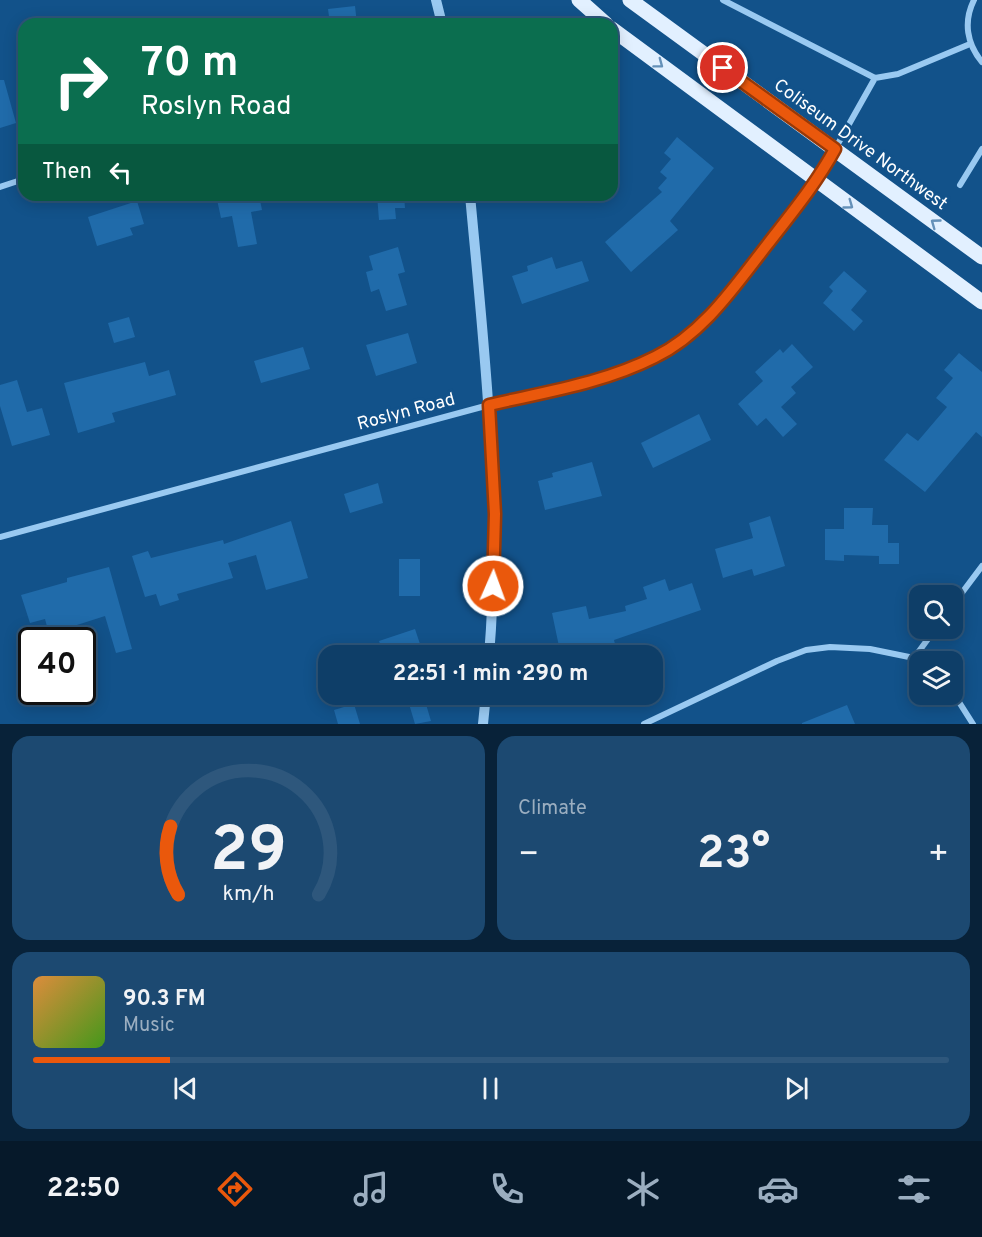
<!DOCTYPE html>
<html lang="en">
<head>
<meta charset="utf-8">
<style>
  body { margin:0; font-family:Overpass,sans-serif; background:#1c4971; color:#f1f3f6; height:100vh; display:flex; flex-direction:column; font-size:22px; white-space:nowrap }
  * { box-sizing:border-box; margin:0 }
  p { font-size:20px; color:#9baec0 }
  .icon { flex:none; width:33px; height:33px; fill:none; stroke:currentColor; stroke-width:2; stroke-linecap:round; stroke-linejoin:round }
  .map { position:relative; height:724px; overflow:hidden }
  .side { display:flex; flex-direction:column; gap:12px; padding:12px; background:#082239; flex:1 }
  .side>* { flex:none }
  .guide { position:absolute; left:18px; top:18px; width:600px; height:183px; border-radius:18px; box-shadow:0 3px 15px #0003,0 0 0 2px #2e577c; background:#0b6e4f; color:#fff; overflow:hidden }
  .fabs { position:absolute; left:909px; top:585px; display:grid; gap:12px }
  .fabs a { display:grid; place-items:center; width:54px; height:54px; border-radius:12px; background:#0e3e68; box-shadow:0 3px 15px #0003,0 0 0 2px #2e577c; font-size:30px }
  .speed { position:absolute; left:18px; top:627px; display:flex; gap:12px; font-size:30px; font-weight:700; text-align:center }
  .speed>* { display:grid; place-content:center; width:78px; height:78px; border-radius:50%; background:#0e3e68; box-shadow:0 3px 15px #0003,0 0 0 2px #2e577c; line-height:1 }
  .speed .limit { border:3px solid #111; border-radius:9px; background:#fff; color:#111 }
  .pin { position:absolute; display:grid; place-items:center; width:51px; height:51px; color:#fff; margin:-26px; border:3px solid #fff; border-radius:50%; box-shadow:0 2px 6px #0007 }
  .me { position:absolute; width:66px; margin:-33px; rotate:2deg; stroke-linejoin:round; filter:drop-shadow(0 0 4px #0008) }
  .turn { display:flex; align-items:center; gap:21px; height:126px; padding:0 24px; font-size:27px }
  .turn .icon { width:78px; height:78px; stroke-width:2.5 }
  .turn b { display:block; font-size:42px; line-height:51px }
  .then { display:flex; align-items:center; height:57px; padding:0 24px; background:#0003; gap:12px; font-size:22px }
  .big { font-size:45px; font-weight:700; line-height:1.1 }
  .side .tile { flex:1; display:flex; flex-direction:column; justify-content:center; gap:9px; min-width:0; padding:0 21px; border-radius:18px; background:#1c4971 }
  .side .dial { align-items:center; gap:0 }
  .dial svg { height:156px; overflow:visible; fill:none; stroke:#2e577c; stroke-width:7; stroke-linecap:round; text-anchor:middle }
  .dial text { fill:#f1f3f6; stroke:none }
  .song { display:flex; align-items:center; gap:18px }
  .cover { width:72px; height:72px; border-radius:9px; background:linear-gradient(135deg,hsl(30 70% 55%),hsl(100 70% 35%)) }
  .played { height:6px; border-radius:3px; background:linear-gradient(90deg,#ea580c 15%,#2e577c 15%) }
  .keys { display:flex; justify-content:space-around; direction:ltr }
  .heat { display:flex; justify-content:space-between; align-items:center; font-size:33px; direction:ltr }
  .side .tiles { flex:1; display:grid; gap:12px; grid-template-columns:1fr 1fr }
  .tile:last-child { grid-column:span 2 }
  .trip { position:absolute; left:318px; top:645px; width:345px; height:60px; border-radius:18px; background:#0e3e68; box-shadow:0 3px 15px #0003,0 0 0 2px #2e577c; font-weight:700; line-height:60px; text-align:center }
  .tab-bar { display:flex; height:96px; justify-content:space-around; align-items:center; background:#06192a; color:#9baec0 }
  .tab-bar .icon { width:42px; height:42px }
  .tab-bar .selected { color:#ea580c }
  .tab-bar b { font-size:27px; color:#f1f3f6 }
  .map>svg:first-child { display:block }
  .building { fill:#206baa }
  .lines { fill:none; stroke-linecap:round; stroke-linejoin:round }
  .minor { stroke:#99c9f1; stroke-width:6 }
  .tertiary { stroke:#99c9f1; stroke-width:10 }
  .primary { stroke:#e2f0ff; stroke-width:15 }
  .oneway { stroke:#6591b9 }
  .route-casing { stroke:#983908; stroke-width:15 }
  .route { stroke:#ea580c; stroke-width:10 }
  .labels { text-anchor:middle; stroke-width:6; stroke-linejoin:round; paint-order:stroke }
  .street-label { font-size:18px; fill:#fff; stroke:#12528a }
</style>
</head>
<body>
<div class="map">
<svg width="982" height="724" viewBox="0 0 982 724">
  <rect width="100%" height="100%" fill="#12528a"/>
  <!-- building -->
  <path class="building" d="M 355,6 L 357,24 L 330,24 L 328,9 Z
    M 0,80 L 4,80 L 16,123 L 0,128 Z
    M 677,137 L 714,168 L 670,221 L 678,230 L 631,272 L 605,242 L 662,192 L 658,188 L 667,178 L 660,172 L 671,159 L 664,153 Z
    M 216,195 L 259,195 L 262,210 L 251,212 L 257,244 L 238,247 L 232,216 L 221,218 Z
    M 377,195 L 404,195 L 405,208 L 395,208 L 396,219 L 379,220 Z
    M 137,201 L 144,224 L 130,228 L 133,235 L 97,246 L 88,217 Z
    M 398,247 L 405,272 L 398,274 L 407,305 L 386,311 L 379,289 L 371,292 L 366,272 L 373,270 L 369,256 Z
    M 552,257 L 556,269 L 582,261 L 589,281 L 522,304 L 512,276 L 528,271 L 527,266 Z
    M 844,271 L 867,291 L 851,310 L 863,321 L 854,331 L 823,303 L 833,291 L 829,287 Z
    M 129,317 L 135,337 L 114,343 L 108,323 Z
    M 408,333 L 417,363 L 376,376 L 366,345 Z
    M 792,344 L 813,367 L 791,387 L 796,393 L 781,407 L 797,424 L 783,437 L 766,418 L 757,426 L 738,404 L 763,381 L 755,372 L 780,349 L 783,353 Z
    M 303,347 L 310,369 L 261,383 L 254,361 Z
    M 959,353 L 982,372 L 982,437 L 976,432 L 925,492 L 884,460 L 907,433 L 918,441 L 947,407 L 936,398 L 953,378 L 944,370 Z
    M 145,362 L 149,376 L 169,370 L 176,395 L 112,413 L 115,422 L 78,433 L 64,383 Z
    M 17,380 L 27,412 L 42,408 L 50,435 L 12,446 L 0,406 L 0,385 Z
    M 699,414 L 711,440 L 653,468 L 641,443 Z
    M 592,462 L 602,496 L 545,510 L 538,481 L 553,477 L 552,473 Z
    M 378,483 L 383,503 L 350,513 L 344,494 Z
    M 844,508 L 873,508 L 872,525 L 888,525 L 888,543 L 899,543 L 899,564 L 879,564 L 879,556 L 844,555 L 844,561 L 825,560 L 825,529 L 844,529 Z
    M 770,516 L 785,566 L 754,576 L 752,569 L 723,578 L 715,549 L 753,538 L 749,523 Z
    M 291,521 L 308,578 L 266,590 L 256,555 L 228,563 L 233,578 L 177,594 L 179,600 L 160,606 L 156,594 L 145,597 L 132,556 L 148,551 L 151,558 L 223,540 L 224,544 Z
    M 399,559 L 420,559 L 420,596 L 399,596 Z
    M 109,567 L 132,649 L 116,653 L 105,616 L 49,634 L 45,619 L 30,623 L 21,595 L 67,582 L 67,578 Z
    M 665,579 L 669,591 L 692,583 L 701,610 L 614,640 L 617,652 L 601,656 L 561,656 L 552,613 L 586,606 L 589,619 L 626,611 L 625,606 L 647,599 L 643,587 Z
    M 415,629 L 422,650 L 404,656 L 384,656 L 379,641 Z
    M 406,694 L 423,694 L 431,721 L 415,724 Z
    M 354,704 L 360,724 L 338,724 L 334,710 Z
    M 847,705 L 855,724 L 802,724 L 802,723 Z"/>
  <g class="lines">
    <!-- minor -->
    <path class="minor" d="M 974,0 C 963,22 967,44 982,62
      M 875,78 L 898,74 L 970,44
      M 960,185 L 982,149
      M 0,187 L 24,179
      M 0,537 L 489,405 L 590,382 L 628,370 L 657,357 L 684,340 L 702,324 L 817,181 L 875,78 L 723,0
      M 952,606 L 982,566
      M 914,658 L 936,628
      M 952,691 L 973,724
      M 644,724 L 777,661 L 806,650 L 830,647 L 870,649 L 914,658 L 920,662"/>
    <!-- tertiary -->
    <path class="tertiary" d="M 436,0 L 442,24
      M 470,195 C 484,348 502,502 489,656
      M 483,724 L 486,694"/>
    <!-- primary -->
    <path class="primary" d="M 579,0 L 606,24
      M 630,0 L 982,257
      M 612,29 L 982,302"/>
  </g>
  <!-- one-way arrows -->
  <defs><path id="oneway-chevron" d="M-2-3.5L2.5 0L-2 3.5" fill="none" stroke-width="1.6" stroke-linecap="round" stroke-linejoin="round" transform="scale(1.5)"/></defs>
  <g class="oneway">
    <use href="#oneway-chevron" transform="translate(659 64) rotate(37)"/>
    <use href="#oneway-chevron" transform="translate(849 205) rotate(36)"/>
    <use href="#oneway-chevron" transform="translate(935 223) rotate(-144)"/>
  </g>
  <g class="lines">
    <!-- route casing -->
    <g class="route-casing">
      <path id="route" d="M 493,586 L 495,514 L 489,405 C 545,392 604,383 655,357 C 703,334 735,286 767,245 C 791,214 816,184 835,149 L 723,68"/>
    </g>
    <!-- route -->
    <use href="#route" class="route"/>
  </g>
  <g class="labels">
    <!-- street labels -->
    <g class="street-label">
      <text transform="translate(861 144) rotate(36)" y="6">Coliseum Drive Northwest</text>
      <text transform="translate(406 411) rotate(-15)" y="6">Roslyn Road</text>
    </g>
  </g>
</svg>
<div class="fabs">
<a><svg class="icon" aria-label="search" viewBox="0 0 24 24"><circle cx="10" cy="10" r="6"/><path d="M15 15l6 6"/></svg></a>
<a><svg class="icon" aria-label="layers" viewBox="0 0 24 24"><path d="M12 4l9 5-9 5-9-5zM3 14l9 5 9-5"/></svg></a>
</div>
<div class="speed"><div class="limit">40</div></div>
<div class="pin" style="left:723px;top:68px;background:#d93025"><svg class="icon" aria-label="arrive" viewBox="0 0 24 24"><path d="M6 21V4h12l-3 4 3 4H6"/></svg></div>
<svg class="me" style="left:493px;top:586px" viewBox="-20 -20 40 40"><circle r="17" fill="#ea580c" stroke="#fff" stroke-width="3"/><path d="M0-11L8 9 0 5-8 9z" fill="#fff"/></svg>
<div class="trip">22:51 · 1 min · 290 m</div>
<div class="guide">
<div class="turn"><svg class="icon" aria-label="right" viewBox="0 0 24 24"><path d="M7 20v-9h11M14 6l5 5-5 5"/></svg><div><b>70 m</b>Roslyn Road</div></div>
<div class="then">Then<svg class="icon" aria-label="left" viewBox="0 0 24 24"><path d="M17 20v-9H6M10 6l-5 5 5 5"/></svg></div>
</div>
</div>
<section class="side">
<div class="tiles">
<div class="tile dial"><svg viewBox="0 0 100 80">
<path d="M14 69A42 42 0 1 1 86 69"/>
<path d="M14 69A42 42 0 0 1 10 34" stroke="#ea580c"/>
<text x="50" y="56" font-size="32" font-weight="700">29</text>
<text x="50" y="72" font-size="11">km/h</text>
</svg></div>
<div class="tile"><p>Climate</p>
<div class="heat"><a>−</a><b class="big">23°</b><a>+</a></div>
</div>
<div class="tile">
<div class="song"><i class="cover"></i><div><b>90.3 FM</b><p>Music</p></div></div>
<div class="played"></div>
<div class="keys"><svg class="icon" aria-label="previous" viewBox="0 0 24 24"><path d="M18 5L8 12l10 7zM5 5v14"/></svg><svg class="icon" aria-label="pause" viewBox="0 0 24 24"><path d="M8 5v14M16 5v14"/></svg><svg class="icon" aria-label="next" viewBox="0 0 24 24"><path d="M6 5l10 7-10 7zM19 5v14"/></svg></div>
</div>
</div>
</section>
<nav class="tab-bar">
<b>22:50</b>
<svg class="icon selected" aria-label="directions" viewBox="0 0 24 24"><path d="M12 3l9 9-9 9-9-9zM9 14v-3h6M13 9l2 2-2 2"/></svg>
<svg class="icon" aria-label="music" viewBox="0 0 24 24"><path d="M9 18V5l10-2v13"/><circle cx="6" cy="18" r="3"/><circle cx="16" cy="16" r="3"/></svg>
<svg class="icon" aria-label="phone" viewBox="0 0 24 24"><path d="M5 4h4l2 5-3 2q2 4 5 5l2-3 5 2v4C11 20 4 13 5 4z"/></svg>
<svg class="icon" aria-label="climate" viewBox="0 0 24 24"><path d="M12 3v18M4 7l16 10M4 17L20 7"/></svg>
<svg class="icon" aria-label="car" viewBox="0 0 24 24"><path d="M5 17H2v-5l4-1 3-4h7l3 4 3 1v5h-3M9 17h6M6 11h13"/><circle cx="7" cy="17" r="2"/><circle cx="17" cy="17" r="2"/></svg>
<svg class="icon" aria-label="filters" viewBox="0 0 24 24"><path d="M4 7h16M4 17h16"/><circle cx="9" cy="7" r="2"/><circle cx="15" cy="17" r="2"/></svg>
</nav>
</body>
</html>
